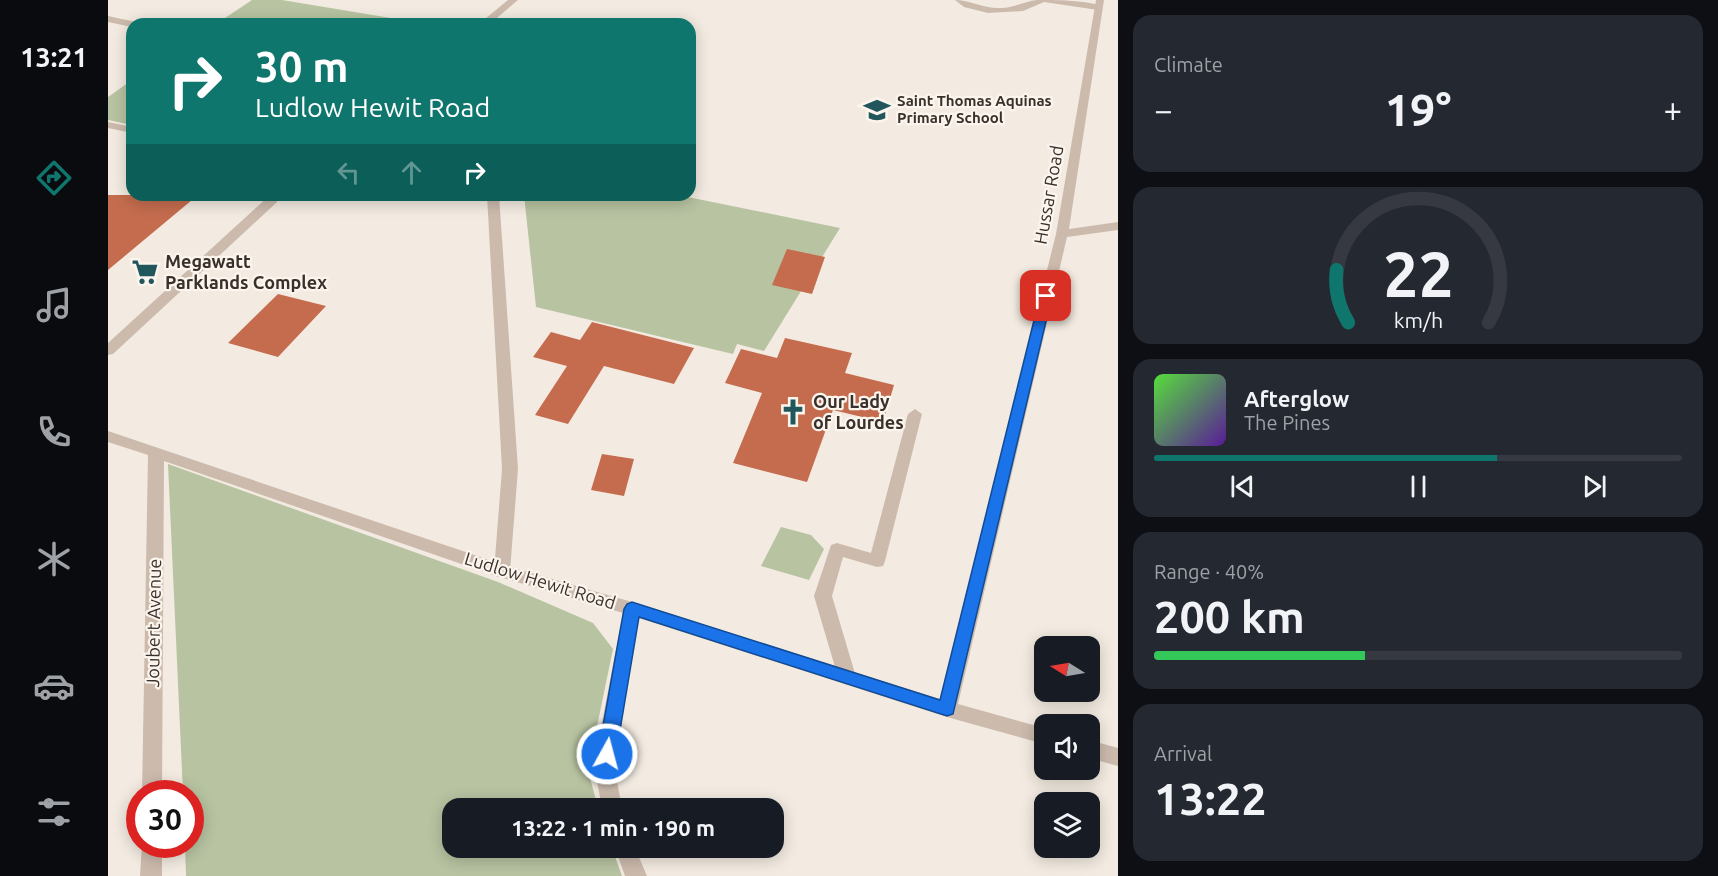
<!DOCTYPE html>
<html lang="en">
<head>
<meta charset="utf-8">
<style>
  body { margin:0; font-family:Ubuntu,sans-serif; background:#242831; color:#f1f3f6; height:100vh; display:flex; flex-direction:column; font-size:22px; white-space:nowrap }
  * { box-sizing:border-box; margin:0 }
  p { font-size:20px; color:#9ea1a6 }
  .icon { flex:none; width:33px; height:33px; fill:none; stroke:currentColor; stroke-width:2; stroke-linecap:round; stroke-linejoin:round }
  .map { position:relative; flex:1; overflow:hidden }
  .drawer { display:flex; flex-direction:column; gap:15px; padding:15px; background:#0d0f14; width:600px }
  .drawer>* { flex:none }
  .hud { position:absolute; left:18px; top:18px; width:570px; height:183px; border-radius:18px; box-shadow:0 3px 15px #0003; background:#0f766e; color:#fff; overflow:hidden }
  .needle { width:39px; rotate:281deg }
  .tools { position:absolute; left:926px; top:636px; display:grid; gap:12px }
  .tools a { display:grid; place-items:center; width:66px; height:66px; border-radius:12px; background:#171b24; box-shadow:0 3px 15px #0003; font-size:30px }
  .speed { position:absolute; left:18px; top:780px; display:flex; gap:12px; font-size:30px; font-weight:700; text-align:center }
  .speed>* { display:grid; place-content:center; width:78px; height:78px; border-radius:50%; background:#171b24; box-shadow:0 3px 15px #0003; line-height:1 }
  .speed .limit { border:9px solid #d22; background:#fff; color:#111 }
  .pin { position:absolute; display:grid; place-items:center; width:51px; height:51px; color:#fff; margin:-26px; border-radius:12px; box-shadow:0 3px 9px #0006 }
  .me { position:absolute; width:66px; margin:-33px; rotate:7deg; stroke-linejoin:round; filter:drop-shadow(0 0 4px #0008) }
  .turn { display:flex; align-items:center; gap:21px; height:126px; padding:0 30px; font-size:27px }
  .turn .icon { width:78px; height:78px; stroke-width:2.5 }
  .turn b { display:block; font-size:42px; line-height:51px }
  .lanes { display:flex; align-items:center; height:57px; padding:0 30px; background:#0003; justify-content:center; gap:30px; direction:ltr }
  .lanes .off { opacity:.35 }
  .big { font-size:45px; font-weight:700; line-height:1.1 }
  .drawer .tile { flex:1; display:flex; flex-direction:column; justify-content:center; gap:9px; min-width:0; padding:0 21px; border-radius:18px; background:#242831 }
  .drawer .dial { align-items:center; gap:0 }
  .dial svg { height:156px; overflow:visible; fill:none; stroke:#363941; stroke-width:7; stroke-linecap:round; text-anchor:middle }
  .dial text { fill:#f1f3f6; stroke:none }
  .song { display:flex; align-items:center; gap:18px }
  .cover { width:72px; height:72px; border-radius:9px; background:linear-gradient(135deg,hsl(110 70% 55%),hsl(270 70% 35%)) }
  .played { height:6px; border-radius:3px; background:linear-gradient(90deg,#0f766e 65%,#363941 65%) }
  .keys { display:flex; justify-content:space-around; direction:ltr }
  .heat { display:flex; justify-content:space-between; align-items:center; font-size:33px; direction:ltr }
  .charge { height:9px; border-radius:4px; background:linear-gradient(90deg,#34c759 40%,#363941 0) }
  .trip { position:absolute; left:334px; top:798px; width:342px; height:60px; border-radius:18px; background:#171b24; box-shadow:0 3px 15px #0003; font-weight:700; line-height:60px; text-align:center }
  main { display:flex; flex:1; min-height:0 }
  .tab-bar { display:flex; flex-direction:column; width:108px; justify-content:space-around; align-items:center; background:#090b0e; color:#9ea1a6 }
  .tab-bar .icon { width:42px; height:42px }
  .tab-bar .current { color:#0f766e }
  .tab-bar b { font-size:27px; color:#f1f3f6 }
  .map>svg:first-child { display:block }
  .green { fill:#b7c3a1 }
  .building { fill:#c56c4e }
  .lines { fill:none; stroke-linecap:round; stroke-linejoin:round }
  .lane { fill:#ccbbad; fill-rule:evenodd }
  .street { fill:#ccbbad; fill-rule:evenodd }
  .route { fill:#1a73e8; stroke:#114b97; stroke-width:1.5 }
  .labels { text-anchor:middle; stroke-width:4.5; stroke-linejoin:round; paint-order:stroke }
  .far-poi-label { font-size:15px; font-weight:bold; fill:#3a302b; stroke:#fbf5ee; text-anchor:start }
  .street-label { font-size:18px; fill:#3a302b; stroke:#fbf5ee }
  .poi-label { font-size:18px; font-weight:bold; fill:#3a302b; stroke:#fbf5ee; text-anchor:start }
</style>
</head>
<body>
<main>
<nav class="tab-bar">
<b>13:21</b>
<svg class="icon current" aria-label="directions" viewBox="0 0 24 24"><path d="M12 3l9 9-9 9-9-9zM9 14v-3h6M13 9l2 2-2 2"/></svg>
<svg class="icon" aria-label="music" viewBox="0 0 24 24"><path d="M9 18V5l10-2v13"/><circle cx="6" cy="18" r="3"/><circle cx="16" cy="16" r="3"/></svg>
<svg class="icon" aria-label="phone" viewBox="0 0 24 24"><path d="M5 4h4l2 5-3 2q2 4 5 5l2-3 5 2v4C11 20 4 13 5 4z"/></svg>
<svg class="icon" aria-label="climate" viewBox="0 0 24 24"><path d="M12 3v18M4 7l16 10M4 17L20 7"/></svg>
<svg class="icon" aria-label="car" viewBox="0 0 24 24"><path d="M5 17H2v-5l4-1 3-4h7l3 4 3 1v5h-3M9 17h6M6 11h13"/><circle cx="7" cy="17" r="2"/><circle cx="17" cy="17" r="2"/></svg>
<svg class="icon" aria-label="filters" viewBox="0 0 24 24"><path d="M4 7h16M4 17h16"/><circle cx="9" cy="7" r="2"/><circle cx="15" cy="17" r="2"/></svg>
</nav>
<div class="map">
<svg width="1010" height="876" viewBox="0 0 1010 876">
  <rect width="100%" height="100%" fill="#f3ebe1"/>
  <!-- green -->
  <path class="green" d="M 144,0 L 174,0 L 319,24 L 108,24 Z
    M 24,80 L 24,125 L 0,120 L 0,97 Z
    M 416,195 L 570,195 L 732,228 L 656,351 L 629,344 L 625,354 L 428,307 Z
    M 60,464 L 390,582 L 485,623 L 505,649 L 480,770 L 490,808 L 345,808 L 345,848 L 504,848 L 514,876 L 78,876 L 77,845 L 82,844 L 82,794 L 75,793 Z
    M 673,527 L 703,535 L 716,549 L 701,580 L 653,566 Z"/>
  <!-- building -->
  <path class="building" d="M 0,195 L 90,195 L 0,270 Z
    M 679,249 L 717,257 L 704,294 L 664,285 Z
    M 170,294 L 218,306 L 170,357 L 120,343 Z
    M 484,322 L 586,348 L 566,384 L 496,366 L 460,424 L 427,415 L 459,366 L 425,357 L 443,332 L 472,340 Z
    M 677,338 L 744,353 L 737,373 L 786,385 L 775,422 L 725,410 L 699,482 L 625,463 L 654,393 L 617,383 L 633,349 L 669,358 Z
    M 494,454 L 526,459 L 516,496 L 483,490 Z"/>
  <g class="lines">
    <!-- lane -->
    <path class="lane" d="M 400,0 L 410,0 L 382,24 L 371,24 Z
      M 847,0 C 862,0 876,9 893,8 C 906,8 917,1 929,0 C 944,0 983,0 995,7 L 990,10 L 936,2 L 915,11 L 880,13 L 856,7 Z
      M 0,16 L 28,22 L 30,24 L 24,24 L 24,27 L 0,22 Z
      M 379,195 L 391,195 L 410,469 L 402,571 L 400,576 L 394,578 L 388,576 L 386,571 L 394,469 Z
      M 807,409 L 814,414 L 777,561 L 775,566 L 769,567 L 735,557 L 724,596 L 748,677 L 745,682 L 739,685 L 733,682 L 730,677 L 706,596 L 723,545 L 729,543 L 763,553 L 800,414 Z"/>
    <!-- street -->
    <path class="street" d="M 988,0 L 996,0 L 961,229 L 1010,222 L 1010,230 L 959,237 L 850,704 L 936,728 L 936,744 L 839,717 L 531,618 L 512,722 L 507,771 L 514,808 L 494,808 L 487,771 L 494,722 L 515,613 L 388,576 L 56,461 L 54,794 L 34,794 L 40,455 L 0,442 L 0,431 L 396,565 L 524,602 L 832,699 L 948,234 Z
      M 0,122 L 24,127 L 24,133 L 0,128 Z
      M 162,195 L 174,195 L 168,203 L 5,354 L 0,355 L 0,343 Z
      M 981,740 L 1010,748 L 1010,766 L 981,758 Z
      M 34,844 L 54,844 L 54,876 L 32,876 Z
      M 507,848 L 527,848 L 539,876 L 517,876 Z"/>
  </g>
  <!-- route -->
  <path class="route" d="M 938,293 L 944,296 L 845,714 L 839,716 L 531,617 L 508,754 L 505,760 L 499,762 L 493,760 L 490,754 L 516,609 L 519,604 L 524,602 L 832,700 L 932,296 Z"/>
  <!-- icons -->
  <defs>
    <g id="school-bare" transform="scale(2.07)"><path d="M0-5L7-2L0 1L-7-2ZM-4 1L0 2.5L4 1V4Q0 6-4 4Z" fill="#21575c" stroke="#fbf5ee" stroke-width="2.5" paint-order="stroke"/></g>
    <g id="supermarket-bare" transform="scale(2.07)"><path d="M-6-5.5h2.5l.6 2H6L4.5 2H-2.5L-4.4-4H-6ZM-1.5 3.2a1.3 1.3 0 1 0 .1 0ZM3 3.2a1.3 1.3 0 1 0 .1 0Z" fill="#21575c" stroke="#fbf5ee" stroke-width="2.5" paint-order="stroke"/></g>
    <g id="church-bare" transform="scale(2.07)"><path d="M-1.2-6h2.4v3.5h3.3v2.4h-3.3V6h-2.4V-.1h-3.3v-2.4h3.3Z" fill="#21575c" stroke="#fbf5ee" stroke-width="2.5" paint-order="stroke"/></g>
  </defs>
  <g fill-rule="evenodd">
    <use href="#school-bare" x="769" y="110"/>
    <use href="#supermarket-bare" x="37" y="272"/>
    <use href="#church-bare" x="685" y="412"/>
  </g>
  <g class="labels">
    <!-- far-poi labels -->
    <g class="far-poi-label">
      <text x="789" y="106">Saint Thomas Aquinas<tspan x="789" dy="17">Primary School</tspan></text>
    </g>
    <!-- street labels -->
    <g class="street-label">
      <text transform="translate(941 195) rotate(-80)" y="6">Hussar Road</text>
      <text transform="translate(432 581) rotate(17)" y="6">Ludlow Hewit Road</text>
      <text transform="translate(46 623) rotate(-89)" y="6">Joubert Avenue</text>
    </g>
    <!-- poi labels -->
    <g class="poi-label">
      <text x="57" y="268">Megawatt<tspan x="57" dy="21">Parklands Complex</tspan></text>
      <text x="705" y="408">Our Lady<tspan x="705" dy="21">of Lourdes</tspan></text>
    </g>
  </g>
</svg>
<div class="tools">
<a><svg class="needle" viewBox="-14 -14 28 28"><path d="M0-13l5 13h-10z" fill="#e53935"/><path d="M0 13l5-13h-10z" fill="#9ea1a6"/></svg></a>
<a><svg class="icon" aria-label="sound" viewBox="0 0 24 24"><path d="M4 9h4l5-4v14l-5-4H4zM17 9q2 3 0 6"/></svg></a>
<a><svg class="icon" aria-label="layers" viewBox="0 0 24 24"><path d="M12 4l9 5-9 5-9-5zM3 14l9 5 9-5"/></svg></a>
</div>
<div class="speed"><div class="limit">30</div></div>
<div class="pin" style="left:938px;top:296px;background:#d93025"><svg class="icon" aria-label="arrive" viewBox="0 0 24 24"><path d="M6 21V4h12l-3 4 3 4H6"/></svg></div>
<svg class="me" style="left:499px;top:754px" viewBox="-20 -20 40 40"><circle r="17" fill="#1a73e8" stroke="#fff" stroke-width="3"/><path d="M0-11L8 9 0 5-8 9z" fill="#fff"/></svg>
<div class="trip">13:22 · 1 min · 190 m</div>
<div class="hud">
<div class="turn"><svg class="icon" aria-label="right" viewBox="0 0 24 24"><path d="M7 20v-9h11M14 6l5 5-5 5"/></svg><div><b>30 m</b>Ludlow Hewit Road</div></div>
<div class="lanes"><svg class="icon off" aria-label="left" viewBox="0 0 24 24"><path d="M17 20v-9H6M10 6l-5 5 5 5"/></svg><svg class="icon off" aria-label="ahead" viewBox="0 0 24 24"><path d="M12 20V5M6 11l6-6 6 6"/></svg><svg class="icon" aria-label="right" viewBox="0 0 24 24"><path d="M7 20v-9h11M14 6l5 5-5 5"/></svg></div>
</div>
</div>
<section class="drawer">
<div class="tile"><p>Climate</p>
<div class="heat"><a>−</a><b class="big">19°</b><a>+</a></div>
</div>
<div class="tile dial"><svg viewBox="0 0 100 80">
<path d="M14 69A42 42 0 1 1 86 69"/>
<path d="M14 69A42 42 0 0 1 8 42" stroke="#0f766e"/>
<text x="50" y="56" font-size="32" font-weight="700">22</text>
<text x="50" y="72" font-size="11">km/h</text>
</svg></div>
<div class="tile">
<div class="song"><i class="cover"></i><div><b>Afterglow</b><p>The Pines</p></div></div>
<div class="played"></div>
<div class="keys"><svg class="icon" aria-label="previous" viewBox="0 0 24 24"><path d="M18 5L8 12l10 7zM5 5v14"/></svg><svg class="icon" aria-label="pause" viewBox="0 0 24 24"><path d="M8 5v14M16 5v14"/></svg><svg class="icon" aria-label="next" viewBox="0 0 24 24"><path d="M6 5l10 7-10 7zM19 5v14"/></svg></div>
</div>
<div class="tile"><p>Range · 40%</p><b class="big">200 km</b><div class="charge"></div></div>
<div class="tile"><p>Arrival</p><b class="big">13:22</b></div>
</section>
</main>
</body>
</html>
